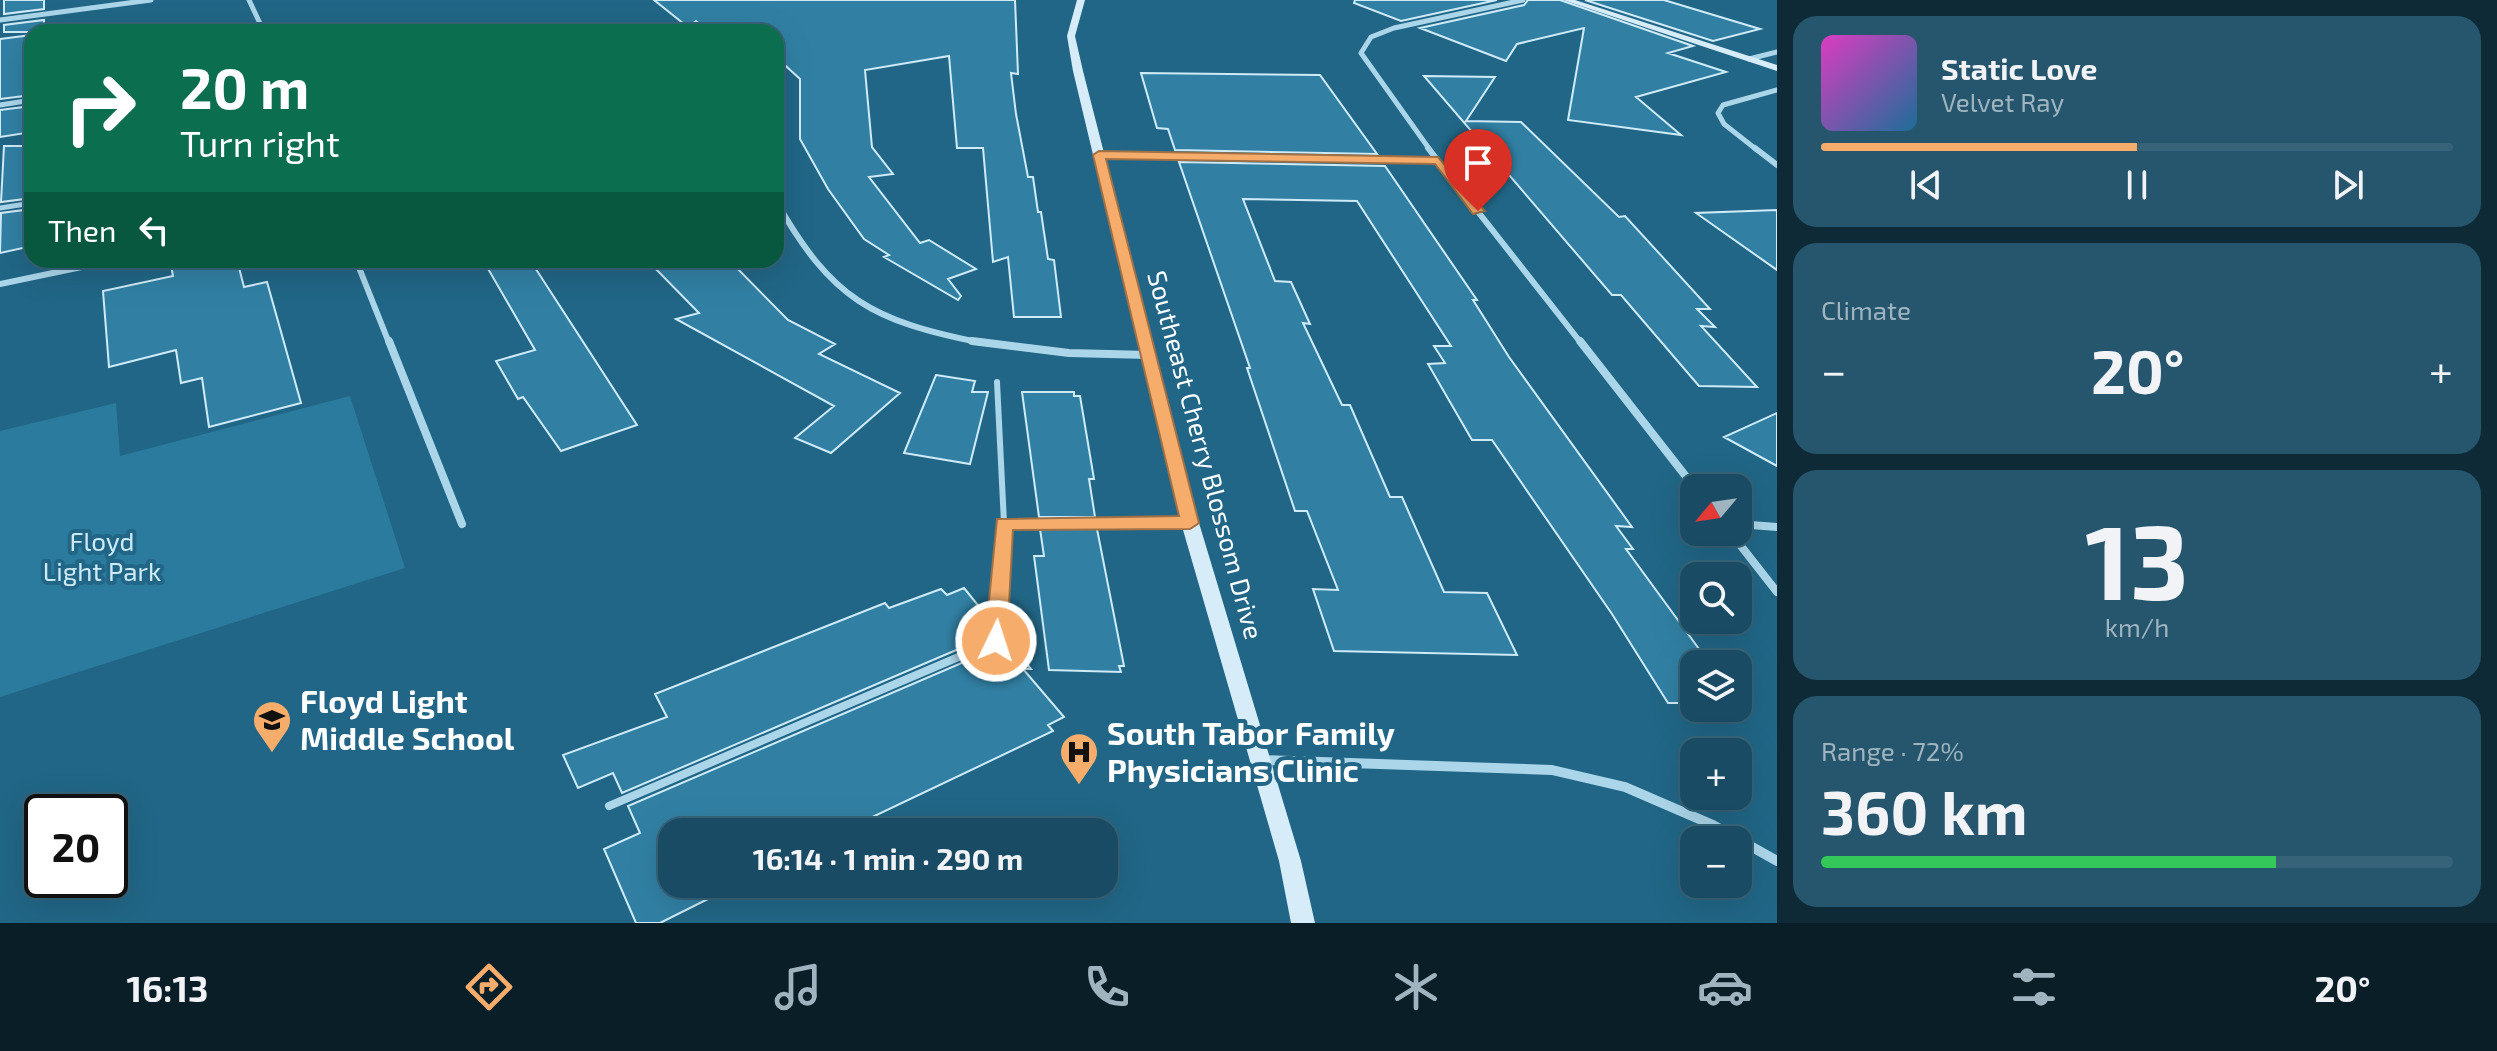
<!DOCTYPE html>
<html lang="en">
<head>
<meta charset="utf-8">
<style>
  body { margin:0; font-family:"Exo 2",sans-serif; background:#26566d; color:#f1f3f6; height:100vh; display:flex; flex-direction:column; font-size:30px; white-space:nowrap }
  * { box-sizing:border-box; margin:0 }
  p { font-size:26px; color:#9fb4bf }
  .icon { flex:none; width:44px; height:44px; fill:none; stroke:currentColor; stroke-width:2; stroke-linecap:round; stroke-linejoin:round }
  .map { position:relative; flex:1; overflow:hidden }
  .drawer { display:flex; flex-direction:column; gap:16px; padding:16px; background:#0e2a37; width:720px }
  .drawer>* { flex:none }
  .banner { position:absolute; left:24px; top:24px; width:760px; height:244px; border-radius:24px; box-shadow:0 8px 32px #0002,0 0 0 2px #376378; background:#0b6e4f; color:#fff; overflow:hidden }
  .needle { width:52px; rotate:241deg }
  .buttons { position:absolute; left:1680px; top:474px; display:grid; gap:16px }
  .buttons a { display:grid; place-items:center; width:72px; height:72px; border-radius:16px; background:#194c64; box-shadow:0 8px 32px #0002,0 0 0 2px #376378; font-size:40px }
  .speed { position:absolute; left:24px; top:794px; display:flex; gap:16px; font-size:40px; font-weight:700; text-align:center }
  .speed>* { display:grid; place-content:center; width:104px; height:104px; border-radius:50%; background:#194c64; box-shadow:0 8px 32px #0002,0 0 0 2px #376378; line-height:1 }
  .speed .limit { border:4px solid #111; border-radius:12px; background:#fff; color:#111 }
  .pin { position:absolute; display:grid; place-items:center; width:68px; height:68px; color:#fff; margin:-82px -34px; border-radius:50% 50% 50% 0; rotate:-45deg; box-shadow:0 0 8px #0007 }
  .pin .icon { rotate:45deg }
  .me { position:absolute; width:88px; margin:-44px; rotate:4deg; stroke-linejoin:round; filter:drop-shadow(0 0 6px #0008) }
  .turn { display:flex; align-items:center; gap:28px; height:168px; padding:0 24px; font-size:36px }
  .turn .icon { width:104px; height:104px; stroke-width:2.5 }
  .turn b { display:block; font-size:56px; line-height:68px }
  .then { display:flex; align-items:center; height:76px; padding:0 24px; background:#0003; gap:16px; font-size:30px }
  .big { font-size:60px; font-weight:700; line-height:1.1 }
  .drawer .card { flex:1; display:flex; flex-direction:column; justify-content:center; gap:12px; min-width:0; padding:0 28px; border-radius:24px; background:#26566d }
  .drawer .dial { align-items:center; gap:0 }
  .dial b { font-size:104px; line-height:1 }
  .song { display:flex; align-items:center; gap:24px }
  .cover { width:96px; height:96px; border-radius:12px; background:linear-gradient(135deg,hsl(310 70% 55%),hsl(200 70% 35%)) }
  .played { height:8px; border-radius:4px; background:linear-gradient(90deg,#f6ad6c 50%,#376378 50%) }
  .keys { display:flex; justify-content:space-around; direction:ltr }
  .heat { display:flex; justify-content:space-between; align-items:center; font-size:44px; direction:ltr }
  .charge { height:12px; border-radius:6px; background:linear-gradient(90deg,#34c759 72%,#376378 0) }
  .trip { position:absolute; left:658px; top:818px; width:460px; height:80px; border-radius:24px; background:#194c64; box-shadow:0 8px 32px #0002,0 0 0 2px #376378; font-weight:700; line-height:80px; text-align:center }
  .tab-bar { display:flex; height:128px; justify-content:space-around; align-items:center; background:#0a1e28; color:#9fb4bf }
  .tab-bar .icon { width:56px; height:56px }
  .tab-bar .current { color:#f6ad6c }
  .tab-bar b { font-size:36px; color:#f1f3f6 }
  main { display:flex; flex:1; min-height:0 }
  .map>svg:first-child { display:block }
  .green { fill:#2b7b9f }
  .building { fill:#3180a4; stroke:#cfebf7; stroke-width:2 }
  .lines { fill:none; stroke-linecap:round; stroke-linejoin:round }
  .lane-far2 { stroke:#abd6ea; stroke-width:5 }
  .lane-far1 { stroke:#abd6ea; stroke-width:6 }
  .lane { stroke:#abd6ea; stroke-width:8 }
  .street-far3 { stroke:#abd6ea; stroke-width:5 }
  .street-far2 { stroke:#abd6ea; stroke-width:6 }
  .street-far1 { stroke:#abd6ea; stroke-width:8 }
  .street { stroke:#abd6ea; stroke-width:10 }
  .secondary { fill:#d6ecf8; fill-rule:evenodd }
  .route { fill:#f6ad6c; stroke:#a07046; stroke-width:2 }
  .labels { text-anchor:middle; stroke-width:8; stroke-linejoin:round; paint-order:stroke }
  .street-label { font-size:26px; fill:#fff; stroke:#216686 }
  .park-label { font-size:26px; fill:#cfebf7; stroke:#216686 }
  .near-poi-label { font-size:32px; font-weight:bold; fill:#fff; stroke:#216686; text-anchor:start }
</style>
</head>
<body>
<main>
<div class="map">
<svg width="1777" height="923" viewBox="0 0 1777 923">
  <rect width="100%" height="100%" fill="#216686"/>
  <!-- green -->
  <path class="green" d="M 350,396 L 405,568 L 0,697 L 0,431 L 116,403 L 120,456 Z"/>
  <!-- building -->
  <path class="building" d="M 4,0 L 44,0 L 44,9 L 4,14 Z
    M 654,0 L 1015,0 L 1018,74 L 1011,73 L 1016,114 L 1028,177 L 1033,177 L 1038,212 L 1041,212 L 1048,259 L 1054,260 L 1061,317 L 1014,317 L 1008,257 L 993,262 L 983,148 L 957,148 L 949,56 L 865,70 L 872,147 L 893,174 L 869,177 L 920,243 L 929,240 L 976,269 L 948,279 L 961,296 L 958,300 L 884,257 L 889,255 L 864,239 L 828,189 L 800,139 L 800,79 L 776,57 L 776,32 L 709,32 L 696,21 L 691,25 L 694,32 Z
    M 1355,0 L 1497,0 L 1401,21 L 1354,3 Z
    M 1528,0 L 1560,0 L 1693,46 L 1668,53 L 1726,72 L 1636,97 L 1681,135 L 1568,120 L 1584,28 L 1517,44 L 1506,61 L 1420,28 L 1524,5 Z
    M 1585,0 L 1664,0 L 1760,29 L 1713,41 Z
    M 44,20 L 44,32 L 4,32 L 4,25 Z
    M 32,35 L 32,95 L 0,99 L 0,39 Z
    M 1141,73 L 1320,75 L 1377,154 L 1175,150 L 1168,129 L 1157,128 Z
    M 1424,76 L 1495,77 L 1466,121 L 1521,122 L 1619,217 L 1625,216 L 1710,309 L 1697,309 L 1715,327 L 1701,326 L 1757,387 L 1699,386 L 1621,295 L 1612,295 Z
    M 32,106 L 32,132 L 0,137 L 0,110 Z
    M 4,146 L 32,146 L 32,198 L 1,202 Z
    M 1179,162 L 1385,166 L 1477,300 L 1473,300 L 1509,357 L 1632,527 L 1616,526 L 1633,549 L 1626,549 L 1710,664 L 1694,664 L 1694,703 L 1668,703 L 1612,614 L 1492,440 L 1472,440 L 1428,364 L 1445,363 L 1434,346 L 1451,346 L 1357,201 L 1243,199 L 1275,281 L 1291,282 L 1310,324 L 1303,323 L 1342,405 L 1350,405 L 1390,497 L 1402,497 L 1444,592 L 1487,593 L 1517,655 L 1334,651 L 1313,589 L 1338,590 L 1307,511 L 1295,511 L 1247,368 L 1250,368 Z
    M 32,209 L 32,246 L 0,253 L 1,213 Z
    M 1777,210 L 1777,270 L 1696,213 Z
    M 170,260 L 237,260 L 244,287 L 267,282 L 301,403 L 209,427 L 202,378 L 181,383 L 176,350 L 109,367 L 103,291 L 173,276 Z
    M 483,260 L 530,260 L 637,425 L 561,451 L 523,397 L 518,399 L 496,361 L 535,350 Z
    M 647,260 L 729,260 L 788,320 L 835,344 L 819,354 L 900,393 L 831,453 L 795,438 L 834,406 L 676,319 L 699,313 Z
    M 936,375 L 975,381 L 972,392 L 988,392 L 970,464 L 904,453 Z
    M 1022,392 L 1074,392 L 1074,396 L 1080,396 L 1094,479 L 1089,479 L 1095,517 L 1039,517 Z
    M 1777,413 L 1777,466 L 1724,437 Z
    M 1040,529 L 1097,529 L 1124,666 L 1119,666 L 1121,672 L 1049,670 L 1034,556 L 1044,556 Z
    M 964,588 L 990,620 L 989,636 L 622,793 L 613,773 L 578,788 L 563,755 L 667,717 L 655,694 L 885,603 L 889,608 L 941,589 L 947,595 Z
    M 1003,636 L 1031,669 L 1023,669 L 1064,717 L 1048,725 L 1053,731 L 841,832 L 672,832 L 672,884 L 736,885 L 660,923 L 636,923 L 604,849 L 640,833 L 628,806 L 999,647 Z"/>
  <g class="lines">
    <!-- lane-far2 -->
    <path class="lane-far2" d="M 0,208 L 32,203"/>
    <!-- lane-far1 -->
    <path class="lane-far1" d="M 997,382 L 1004,523 L 999,595
      M 1004,523 L 1189,523"/>
    <!-- lane -->
    <path class="lane" d="M 609,806 L 996,641 L 999,593"/>
    <!-- street-far3 -->
    <path class="street-far3" d="M 249,0 L 264,32
      M 0,20 L 151,0
      M 696,26 L 704,32
      M 463,32 L 505,25
      M 1749,59 L 1777,52
      M 0,105 L 32,100
      M 1430,150 L 1361,53 L 1371,37 L 1394,28 L 1523,0
      M 1757,150 L 1724,124 L 1718,113 L 1723,105 L 1777,90"/>
    <!-- street-far2 -->
    <path class="street-far2" d="M 1428,148 L 1581,343
      M 1755,148 L 1777,165
      M 1099,155 L 1438,161
      M 776,201 C 832,300 872,321 982,343
      M 356,260 L 389,343
      M 0,284 L 115,260"/>
    <!-- street-far1 -->
    <path class="street-far1" d="M 389,341 L 462,524
      M 972,341 L 1069,353 L 1148,355
      M 1580,341 L 1695,488
      M 1738,524 L 1777,527
      M 1730,532 L 1777,592"/>
    <!-- street -->
    <path class="street" d="M 1261,760 L 1552,770 L 1625,787 L 1713,825 L 1777,861"/>
    <!-- secondary -->
    <path class="secondary" d="M 1077,0 L 1085,0 L 1075,36 L 1083,71 L 1199,523 L 1301,861 L 1315,923 L 1291,923 L 1279,861 L 1181,523 L 1073,71 L 1067,36 Z
      M 1563,0 L 1575,0 L 1777,65 L 1777,71 Z"/>
  </g>
  <!-- route -->
  <path class="route" d="M 1099,151 L 1438,157 L 1485,211 L 1473,214 L 1435,164 L 1106,159 L 1199,523 L 1190,529 L 1013,530 L 1007,641 L 996,649 L 985,641 L 997,519 L 1179,516 L 1093,155 Z"/>
  <!-- icons -->
  <defs>
    <g id="school-pin" transform="scale(2)"><path d="M0 17L-7.5 6A9.5 9.5 0 1 1 7.5 6Z" fill="#f6ad6c" stroke="#216686"/><path d="M0-5L7-2L0 1L-7-2ZM-4 1L0 2.5L4 1V4Q0 6-4 4Z" fill="#111"/></g>
    <g id="hospital-pin" transform="scale(2)"><path d="M0 17L-7.5 6A9.5 9.5 0 1 1 7.5 6Z" fill="#f6ad6c" stroke="#216686"/><path d="M-5-5h3v3.5h4V-5h3V5h-3V1.5h-4V5h-3Z" fill="#111"/></g>
  </defs>
  <g fill-rule="evenodd">
    <use href="#school-pin" x="272" y="720"/>
    <use href="#hospital-pin" x="1079" y="752"/>
  </g>
  <g class="labels">
    <!-- street labels -->
    <g class="street-label">
      <text transform="translate(1205 455) rotate(75)" y="9">Southeast Cherry Blossom Drive</text>
    </g>
    <!-- park labels -->
    <g class="park-label">
      <text x="102" y="551">Floyd<tspan x="102" dy="30">Light Park</tspan></text>
    </g>
    <!-- near-poi labels -->
    <g class="near-poi-label">
      <text x="300" y="713">Floyd Light<tspan x="300" dy="37">Middle School</tspan></text>
      <text x="1107" y="745">South Tabor Family<tspan x="1107" dy="37">Physicians Clinic</tspan></text>
    </g>
  </g>
</svg>
<div class="buttons">
<a><svg class="needle" viewBox="-14 -14 28 28"><path d="M0-13l5 13h-10z" fill="#e53935"/><path d="M0 13l5-13h-10z" fill="#9fb4bf"/></svg></a>
<a><svg class="icon" aria-label="search" viewBox="0 0 24 24"><circle cx="10" cy="10" r="6"/><path d="M15 15l6 6"/></svg></a>
<a><svg class="icon" aria-label="layers" viewBox="0 0 24 24"><path d="M12 4l9 5-9 5-9-5zM3 14l9 5 9-5"/></svg></a>
<a>+</a>
<a>−</a>
</div>
<div class="speed"><div class="limit">20</div></div>
<div class="pin" style="left:1478px;top:211px;background:#d93025"><svg class="icon" aria-label="arrive" viewBox="0 0 24 24"><path d="M6 21V4h12l-3 4 3 4H6"/></svg></div>
<svg class="me" style="left:996px;top:641px" viewBox="-20 -20 40 40"><circle r="17" fill="#f6ad6c" stroke="#fff" stroke-width="3"/><path d="M0-11L8 9 0 5-8 9z" fill="#fff"/></svg>
<div class="trip">16:14 · 1 min · 290 m</div>
<div class="banner">
<div class="turn"><svg class="icon" aria-label="right" viewBox="0 0 24 24"><path d="M7 20v-9h11M14 6l5 5-5 5"/></svg><div><b>20 m</b>Turn right</div></div>
<div class="then">Then<svg class="icon" aria-label="left" viewBox="0 0 24 24"><path d="M17 20v-9H6M10 6l-5 5 5 5"/></svg></div>
</div>
</div>
<section class="drawer">
<div class="card">
<div class="song"><i class="cover"></i><div><b>Static Love</b><p>Velvet Ray</p></div></div>
<div class="played"></div>
<div class="keys"><svg class="icon" aria-label="previous" viewBox="0 0 24 24"><path d="M18 5L8 12l10 7zM5 5v14"/></svg><svg class="icon" aria-label="pause" viewBox="0 0 24 24"><path d="M8 5v14M16 5v14"/></svg><svg class="icon" aria-label="next" viewBox="0 0 24 24"><path d="M6 5l10 7-10 7zM19 5v14"/></svg></div>
</div>
<div class="card"><p>Climate</p>
<div class="heat"><a>−</a><b class="big">20°</b><a>+</a></div>
</div>
<div class="card dial"><b>13</b><p>km/h</p></div>
<div class="card"><p>Range · 72%</p><b class="big">360 km</b><div class="charge"></div></div>
</section>
</main>
<nav class="tab-bar">
<b>16:13</b>
<svg class="icon current" aria-label="directions" viewBox="0 0 24 24"><path d="M12 3l9 9-9 9-9-9zM9 14v-3h6M13 9l2 2-2 2"/></svg>
<svg class="icon" aria-label="music" viewBox="0 0 24 24"><path d="M9 18V5l10-2v13"/><circle cx="6" cy="18" r="3"/><circle cx="16" cy="16" r="3"/></svg>
<svg class="icon" aria-label="phone" viewBox="0 0 24 24"><path d="M5 4h4l2 5-3 2q2 4 5 5l2-3 5 2v4C11 20 4 13 5 4z"/></svg>
<svg class="icon" aria-label="climate" viewBox="0 0 24 24"><path d="M12 3v18M4 7l16 10M4 17L20 7"/></svg>
<svg class="icon" aria-label="car" viewBox="0 0 24 24"><path d="M5 17H2v-5l4-1 3-4h7l3 4 3 1v5h-3M9 17h6M6 11h13"/><circle cx="7" cy="17" r="2"/><circle cx="17" cy="17" r="2"/></svg>
<svg class="icon" aria-label="filters" viewBox="0 0 24 24"><path d="M4 7h16M4 17h16"/><circle cx="9" cy="7" r="2"/><circle cx="15" cy="17" r="2"/></svg>
<b>20°</b>
</nav>
</body>
</html>
